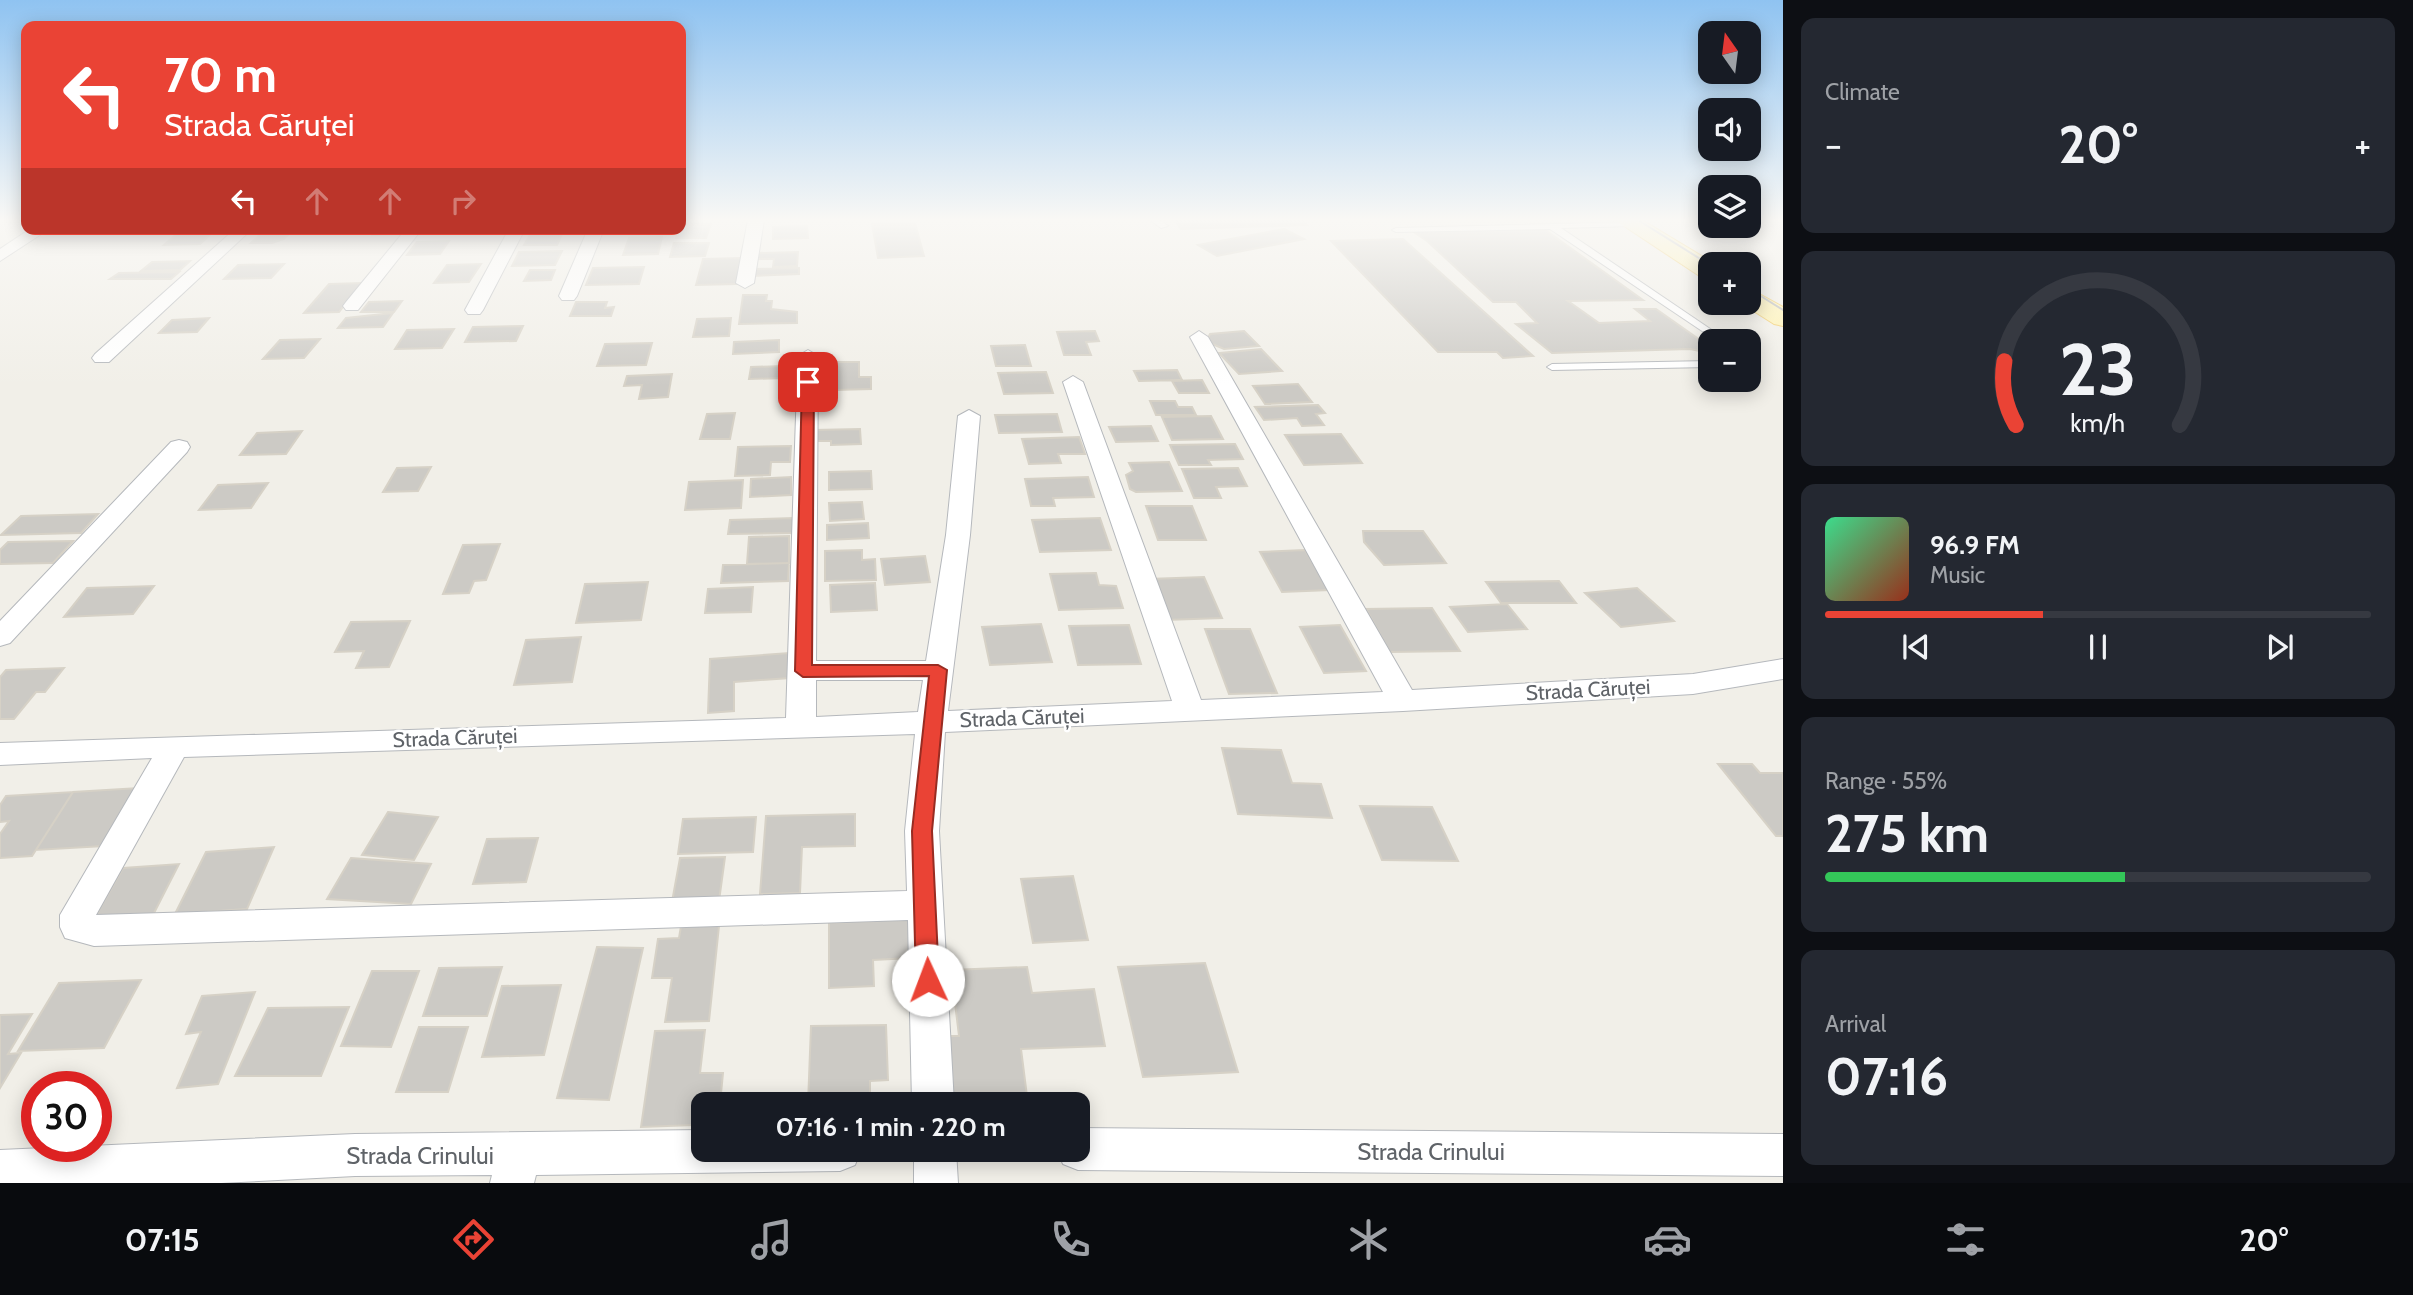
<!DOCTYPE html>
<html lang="en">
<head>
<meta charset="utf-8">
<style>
  body { margin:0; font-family:Cabin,sans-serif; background:#242831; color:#f1f3f6; height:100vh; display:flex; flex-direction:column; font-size:26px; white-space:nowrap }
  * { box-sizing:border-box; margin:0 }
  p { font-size:23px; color:#9ea1a6 }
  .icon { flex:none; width:38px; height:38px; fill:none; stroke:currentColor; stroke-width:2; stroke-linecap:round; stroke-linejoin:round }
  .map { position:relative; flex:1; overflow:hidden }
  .panel { display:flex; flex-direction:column; gap:18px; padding:18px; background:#0d0f14; width:630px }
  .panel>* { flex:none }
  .banner { position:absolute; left:21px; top:21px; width:665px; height:214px; border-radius:14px; box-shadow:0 4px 18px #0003; background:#ea4335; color:#fff; overflow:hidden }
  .needle { width:46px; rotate:346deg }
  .buttons { position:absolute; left:1698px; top:21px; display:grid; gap:14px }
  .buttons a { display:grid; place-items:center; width:63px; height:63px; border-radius:14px; background:#171b24; box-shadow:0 4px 18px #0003; font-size:35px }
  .speed { position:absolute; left:21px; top:1071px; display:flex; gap:14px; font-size:35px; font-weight:700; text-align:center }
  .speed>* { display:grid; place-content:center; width:91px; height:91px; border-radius:50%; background:#171b24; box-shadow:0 4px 18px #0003; line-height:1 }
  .speed .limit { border:10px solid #d22; background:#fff; color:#111 }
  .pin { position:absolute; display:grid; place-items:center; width:60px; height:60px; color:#fff; margin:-30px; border-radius:14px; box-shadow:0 4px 10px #0006 }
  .me { position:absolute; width:77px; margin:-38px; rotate:358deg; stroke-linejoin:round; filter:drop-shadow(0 0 5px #0008) }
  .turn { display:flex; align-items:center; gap:24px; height:147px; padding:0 28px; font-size:32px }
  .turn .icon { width:91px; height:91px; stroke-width:2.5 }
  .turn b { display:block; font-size:49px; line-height:60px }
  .lanes { display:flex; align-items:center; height:66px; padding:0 28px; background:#0003; justify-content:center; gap:35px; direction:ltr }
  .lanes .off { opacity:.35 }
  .big { font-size:52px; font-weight:800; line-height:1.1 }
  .panel .card { flex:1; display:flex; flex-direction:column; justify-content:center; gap:10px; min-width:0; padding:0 24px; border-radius:14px; background:#242831 }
  .panel .dial { align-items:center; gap:0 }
  .dial svg { height:182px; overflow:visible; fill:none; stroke:#363941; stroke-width:7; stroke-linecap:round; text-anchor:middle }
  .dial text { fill:#f1f3f6; stroke:none }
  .song { display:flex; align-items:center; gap:21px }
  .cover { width:84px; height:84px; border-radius:10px; background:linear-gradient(135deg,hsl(150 70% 55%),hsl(10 70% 35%)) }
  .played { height:7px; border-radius:4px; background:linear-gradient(90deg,#ea4335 40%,#363941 40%) }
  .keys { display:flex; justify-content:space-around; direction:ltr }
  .heat { display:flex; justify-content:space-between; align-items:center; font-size:38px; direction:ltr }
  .charge { height:10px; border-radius:5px; background:linear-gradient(90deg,#34c759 55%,#363941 0) }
  .trip { position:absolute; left:691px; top:1092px; width:399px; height:70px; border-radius:14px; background:#171b24; box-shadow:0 4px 18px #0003; font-weight:800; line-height:70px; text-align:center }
  .tabs { display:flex; height:112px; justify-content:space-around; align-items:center; background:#090b0e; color:#9ea1a6 }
  .tabs .icon { width:49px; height:49px }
  .tabs .current { color:#ea4335 }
  .tabs b { font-size:32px; color:#f1f3f6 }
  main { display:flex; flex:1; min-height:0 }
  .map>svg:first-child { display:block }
  .building { fill:#cccac5; stroke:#d6d1c6; stroke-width:2 }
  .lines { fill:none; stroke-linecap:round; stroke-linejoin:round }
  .service-casing { stroke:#b5b8bc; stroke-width:2 }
  .minor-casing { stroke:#b5b8bc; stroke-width:2 }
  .primary-casing { stroke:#f2c960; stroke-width:2 }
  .service { fill:#fff; fill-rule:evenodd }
  .minor { fill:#fff; fill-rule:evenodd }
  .primary { fill:#fff2af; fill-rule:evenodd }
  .tram { stroke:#b6b7b8; stroke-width:2 }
  .route { fill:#ea4335; stroke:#982c22; stroke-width:2 }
  .labels { text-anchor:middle; stroke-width:5; stroke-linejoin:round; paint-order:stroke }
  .street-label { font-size:21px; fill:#5f6368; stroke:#fff }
  .near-street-label { font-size:24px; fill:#5f6368; stroke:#fff }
</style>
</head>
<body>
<main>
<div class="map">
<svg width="1783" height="1183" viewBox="0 0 1783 1183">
  <rect width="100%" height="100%" fill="#f1efe8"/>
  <!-- building -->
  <path class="building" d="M 1175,220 L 1303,220 L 1307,225 L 1181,229 Z
    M 915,223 L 924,256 L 878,258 L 872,224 Z
    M 681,224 L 711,224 L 706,238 L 676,238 Z
    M 807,226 L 808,238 L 773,239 L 773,227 Z
    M 378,229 L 402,229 L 397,234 L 373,235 Z
    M 1284,229 L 1304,239 L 1217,256 L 1198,245 Z
    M 1544,229 L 1643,300 L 1568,301 L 1599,323 L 1650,321 L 1635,309 L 1656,309 L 1710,347 L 1710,353 L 1690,349 L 1552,353 L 1516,324 L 1537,323 L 1516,302 L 1493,302 L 1427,241 L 1412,231 Z
    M 214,231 L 200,244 L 164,245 L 179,232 Z
    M 263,232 L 291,232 L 284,239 L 272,243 L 251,243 Z
    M 563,232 L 557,245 L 524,245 L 531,233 Z
    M 662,237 L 658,254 L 623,255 L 629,238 Z
    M 1403,239 L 1533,356 L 1503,358 L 1497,352 L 1438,352 L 1331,241 Z
    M 449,241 L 440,254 L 407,255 L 417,242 Z
    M 674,243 L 709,243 L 705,256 L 670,257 Z
    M 562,251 L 555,265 L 512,266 L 519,252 Z
    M 798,252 L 797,266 L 773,267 L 774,259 L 756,259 L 757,253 Z
    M 741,258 L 737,284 L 696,285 L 703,259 Z
    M 190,261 L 180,270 L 141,271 L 152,262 Z
    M 284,264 L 271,278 L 224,279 L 238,265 Z
    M 481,264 L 469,282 L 434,283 L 447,265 Z
    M 644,267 L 639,284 L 586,285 L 593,268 Z
    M 799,268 L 799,274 L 751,276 L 752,269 Z
    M 530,270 L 555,270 L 551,280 L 524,281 Z
    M 179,272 L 171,279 L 110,279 L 119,273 Z
    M 362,283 L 339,312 L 304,313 L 329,284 Z
    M 743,295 L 767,295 L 766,301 L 772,301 L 771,309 L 797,312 L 797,323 L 739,324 Z
    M 402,301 L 394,312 L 361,312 L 369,302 Z
    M 576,302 L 607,302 L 605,308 L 614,307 L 611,316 L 570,316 Z
    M 393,313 L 383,327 L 338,328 L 346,318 Z
    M 209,318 L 197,332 L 159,333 L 172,320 Z
    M 731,318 L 729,336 L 693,337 L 697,319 Z
    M 523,326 L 516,341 L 465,342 L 473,327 Z
    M 454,329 L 442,348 L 395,349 L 407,330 Z
    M 1095,331 L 1099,341 L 1086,342 L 1091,355 L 1064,355 L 1057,332 Z
    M 1244,331 L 1259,346 L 1224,349 L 1212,344 L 1208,338 L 1210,334 Z
    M 320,339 L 304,358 L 263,359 L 280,340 Z
    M 779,340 L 779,352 L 733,354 L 734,342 Z
    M 652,343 L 646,365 L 597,366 L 605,344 Z
    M 1025,345 L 1031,366 L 996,366 L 991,346 Z
    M 1261,349 L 1282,371 L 1239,374 L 1219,353 Z
    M 821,362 L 859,362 L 859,377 L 871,377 L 871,389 L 835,390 L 835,375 L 820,375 Z
    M 785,366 L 784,378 L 749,379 L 751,367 Z
    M 1177,370 L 1182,380 L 1139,381 L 1134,371 Z
    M 1046,372 L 1053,393 L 1004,394 L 998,373 Z
    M 672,374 L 668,397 L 639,399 L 642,385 L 624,386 L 627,376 Z
    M 1202,380 L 1209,393 L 1179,393 L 1172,381 Z
    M 1298,384 L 1312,402 L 1265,404 L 1253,386 Z
    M 1150,401 L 1175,401 L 1178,407 L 1192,407 L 1196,415 L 1156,415 Z
    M 1318,405 L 1325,413 L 1316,414 L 1324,425 L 1302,426 L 1297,418 L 1264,420 L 1255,407 Z
    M 735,413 L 730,439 L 700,439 L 707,414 Z
    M 1057,414 L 1062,432 L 999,433 L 995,415 Z
    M 1211,416 L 1223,439 L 1172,440 L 1162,417 Z
    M 1151,426 L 1158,441 L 1116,442 L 1109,427 Z
    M 860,429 L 861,444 L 831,445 L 831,441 L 813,441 L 814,430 Z
    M 302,431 L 286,454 L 240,455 L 257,433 Z
    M 1341,434 L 1362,463 L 1304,465 L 1285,435 Z
    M 1079,437 L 1085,454 L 1058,454 L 1061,463 L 1029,464 L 1022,439 Z
    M 1235,444 L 1243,459 L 1208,460 L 1211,465 L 1179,465 L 1170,445 Z
    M 791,446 L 790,462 L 771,462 L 770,475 L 735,476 L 738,447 Z
    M 1169,462 L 1182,491 L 1136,492 L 1130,489 L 1126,475 L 1133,471 L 1129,463 Z
    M 431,467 L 418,491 L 383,492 L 397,468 Z
    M 1238,468 L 1247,486 L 1216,487 L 1221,498 L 1194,498 L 1182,469 Z
    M 871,471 L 872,489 L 829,490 L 829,472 Z
    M 791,477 L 791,495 L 750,497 L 751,479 Z
    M 1088,477 L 1094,497 L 1053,498 L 1055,506 L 1031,506 L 1025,479 Z
    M 743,480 L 741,508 L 685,510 L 689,482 Z
    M 268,483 L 251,508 L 199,510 L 218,485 Z
    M 862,502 L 864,519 L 830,521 L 829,503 Z
    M 1146,506 L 1192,506 L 1206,540 L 1158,540 Z
    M 98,514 L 81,533 L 1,535 L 21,516 Z
    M 794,518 L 794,533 L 728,534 L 730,520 Z
    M 1100,518 L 1111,550 L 1040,552 L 1032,520 Z
    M 868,523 L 869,538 L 827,540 L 827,525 Z
    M 1363,531 L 1423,531 L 1446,563 L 1384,565 L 1364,542 Z
    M 789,536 L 789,563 L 747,564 L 749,537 Z
    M 73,541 L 53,563 L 0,564 L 0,550 L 8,542 Z
    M 500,544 L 486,580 L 474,581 L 469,593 L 443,594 L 463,545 Z
    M 862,550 L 862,560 L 875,559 L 876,580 L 825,581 L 825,551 Z
    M 1305,550 L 1329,590 L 1282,592 L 1260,552 Z
    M 925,556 L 930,582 L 885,585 L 881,559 Z
    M 789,563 L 788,581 L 721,583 L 723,565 Z
    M 1096,573 L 1099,585 L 1116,586 L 1123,608 L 1059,610 L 1050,574 Z
    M 1204,577 L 1222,618 L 1165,620 L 1149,579 Z
    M 1559,581 L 1576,603 L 1501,603 L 1486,582 Z
    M 648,582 L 641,620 L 576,623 L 585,584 Z
    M 875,583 L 877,610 L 831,612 L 830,585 Z
    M 154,586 L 133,614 L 64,617 L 87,588 Z
    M 753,587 L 751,612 L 705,613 L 708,589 Z
    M 1637,588 L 1674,621 L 1621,627 L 1585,593 Z
    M 1507,604 L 1527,629 L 1468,632 L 1450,607 Z
    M 1432,608 L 1460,651 L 1390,652 L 1366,609 Z
    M 410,621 L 389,667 L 356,668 L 364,651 L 335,652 L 351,622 Z
    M 1041,624 L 1052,662 L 990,665 L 982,627 Z
    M 1129,625 L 1141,664 L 1078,665 L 1069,626 Z
    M 1340,625 L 1366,671 L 1324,673 L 1300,627 Z
    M 1205,629 L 1250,629 L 1277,693 L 1229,694 Z
    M 581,637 L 572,682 L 514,685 L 526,640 Z
    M 789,653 L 790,678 L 734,682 L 734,711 L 708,713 L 710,659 Z
    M 64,668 L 45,692 L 36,692 L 14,719 L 0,719 L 0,677 L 6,670 Z
    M 1222,748 L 1281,750 L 1292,783 L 1321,784 L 1332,818 L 1238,814 Z
    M 1718,764 L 1752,764 L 1760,773 L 1783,773 L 1783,836 L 1776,836 Z
    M 138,788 L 104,846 L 36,850 L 73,792 Z
    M 73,792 L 32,856 L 0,858 L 0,834 L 9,821 L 0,822 L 0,805 L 6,796 Z
    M 1360,806 L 1432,807 L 1458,861 L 1382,860 Z
    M 388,812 L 438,817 L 414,860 L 362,855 Z
    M 855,814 L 855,846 L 802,847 L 800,893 L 760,894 L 766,816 Z
    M 756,817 L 753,852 L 678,854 L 683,819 Z
    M 538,838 L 526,882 L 473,884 L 487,839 Z
    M 274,847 L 247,909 L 175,914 L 206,852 Z
    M 725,857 L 719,901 L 672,902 L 680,858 Z
    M 351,858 L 431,864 L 411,904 L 327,899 Z
    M 179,864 L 153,915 L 94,919 L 123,868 Z
    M 1073,876 L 1088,940 L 1033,943 L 1021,879 Z
    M 908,920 L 911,958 L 873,960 L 874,986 L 829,988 L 829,923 Z
    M 681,926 L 719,926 L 709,1021 L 665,1022 L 672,978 L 652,978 L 658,939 L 679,938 Z
    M 597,947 L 643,948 L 609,1100 L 557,1098 Z
    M 1205,963 L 1238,1072 L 1143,1077 L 1118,967 Z
    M 502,967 L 487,1016 L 423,1016 L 439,968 Z
    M 1027,967 L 1032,993 L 1094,989 L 1105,1046 L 1021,1049 L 1028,1104 L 947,1104 L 944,1036 L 959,1036 L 951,970 Z
    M 372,971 L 419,971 L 391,1047 L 341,1046 Z
    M 141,980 L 104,1048 L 18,1051 L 59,983 Z
    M 561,985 L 544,1055 L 482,1057 L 502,986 Z
    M 255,992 L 218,1084 L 177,1088 L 201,1032 L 186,1034 L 202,996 Z
    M 349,1007 L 321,1076 L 235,1076 L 268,1008 Z
    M 32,1014 L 8,1054 L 21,1053 L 0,1088 L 0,1015 Z
    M 886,1025 L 888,1080 L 870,1081 L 870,1104 L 808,1104 L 811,1026 Z
    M 419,1027 L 468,1027 L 448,1092 L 396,1092 Z
    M 705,1030 L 700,1073 L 723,1073 L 720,1104 L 704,1104 L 704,1108 L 696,1108 L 694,1125 L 641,1127 L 655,1031 Z"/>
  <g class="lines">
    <!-- service casing -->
    <g class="service-casing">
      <path id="service" d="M 1150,220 L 1160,220 L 1168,226 L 1161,228 Z
        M 1635,222 L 1636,224 L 1632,226 L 1561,228 L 1728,341 L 1717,341 L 1550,229 L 1396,232 L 1392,230 L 1396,228 Z
        M 1748,355 L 1756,360 L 1756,364 L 1748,366 Z
        M 1710,361 L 1710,367 L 1552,370 L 1547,367 L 1552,364 Z"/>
    </g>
    <!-- minor casing -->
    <g class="minor-casing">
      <path id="minor" d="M 748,220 L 764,220 L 754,283 L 745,288 L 736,283 Z
        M 30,229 L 49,229 L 0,261 L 0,249 Z
        M 235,229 L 252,229 L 109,362 L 95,362 L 92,358 L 95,354 Z
        M 406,229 L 422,229 L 358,310 L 346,310 L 343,306 L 346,302 Z
        M 509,229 L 525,229 L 483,310 L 480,314 L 468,314 L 465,310 Z
        M 588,229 L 604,229 L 577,296 L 574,300 L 562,300 L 559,296 Z
        M 1199,331 L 1208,337 L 1412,690 L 1693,674 L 1783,659 L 1783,679 L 1693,694 L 1403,711 L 945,732 L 939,831 L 954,1104 L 912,1104 L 908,920 L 94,946 L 65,938 L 60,927 L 60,915 L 152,758 L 0,765 L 0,743 L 786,718 L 798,356 L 808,350 L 818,356 L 816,661 L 926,661 L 946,535 L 958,416 L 969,410 L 980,416 L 970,535 L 948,711 L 1172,701 L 1063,382 L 1073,376 L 1083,382 L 1201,700 L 1383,692 L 1190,337 ZM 816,680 L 923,680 L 918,712 L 816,717 ZM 915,734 L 905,831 L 907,891 L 96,915 L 184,757 Z
        M 179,440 L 187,442 L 190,447 L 187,452 L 10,643 L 0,646 L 0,621 L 171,442 Z
        M 1078,1128 L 1783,1134 L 1783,1176 L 1078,1170 L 1063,1164 L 1057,1150 L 1078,1150 Z
        M 704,1130 L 704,1150 L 861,1150 L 855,1165 L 840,1171 L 536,1175 L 534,1183 L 490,1183 L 492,1175 L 355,1176 L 221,1183 L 0,1183 L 0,1150 L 355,1134 Z
        M 914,1150 L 956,1150 L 958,1183 L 914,1183 Z"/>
    </g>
    <!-- primary casing -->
    <g class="primary-casing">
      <path id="primary" d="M 1615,220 L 1642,220 L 1715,264 L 1710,264 L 1710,279 L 1701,277 Z
        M 1748,288 L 1783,307 L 1783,326 L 1774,324 L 1741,303 L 1748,303 Z"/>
    </g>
    <!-- service -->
    <use href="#service" class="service"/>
    <!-- minor -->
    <use href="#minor" class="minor"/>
    <!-- primary -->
    <use href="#primary" class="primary"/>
    <!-- tram -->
    <path class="tram" d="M 1638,220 L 1710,265
      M 1748,288 L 1783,310"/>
  </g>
  <!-- sky -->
  <linearGradient id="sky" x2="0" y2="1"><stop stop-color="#8fc3f1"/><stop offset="0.57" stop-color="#f9f8f5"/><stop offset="1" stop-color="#f9f8f5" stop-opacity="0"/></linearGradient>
  <rect width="1783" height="386" fill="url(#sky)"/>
  <!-- route -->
  <path class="route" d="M 808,379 L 814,382 L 812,665 L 938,665 L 947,670 L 932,831 L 939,980 L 936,987 L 928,990 L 920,987 L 916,980 L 912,831 L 929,676 L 803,677 L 795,671 L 802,382 Z"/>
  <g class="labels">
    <!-- street labels -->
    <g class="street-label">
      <text transform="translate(1588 690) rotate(-3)" y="7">Strada Căruței</text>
      <text transform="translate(1022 718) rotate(-2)" y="7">Strada Căruței</text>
      <text transform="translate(455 738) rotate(-2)" y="7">Strada Căruței</text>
    </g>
    <!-- near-street labels -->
    <g class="near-street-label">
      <text x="1431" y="1160">Strada Crinului</text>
      <text x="420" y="1164">Strada Crinului</text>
    </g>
  </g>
</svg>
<div class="buttons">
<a><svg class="needle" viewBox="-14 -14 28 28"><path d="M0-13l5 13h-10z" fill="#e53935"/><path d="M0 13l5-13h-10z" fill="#9ea1a6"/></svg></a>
<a><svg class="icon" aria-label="sound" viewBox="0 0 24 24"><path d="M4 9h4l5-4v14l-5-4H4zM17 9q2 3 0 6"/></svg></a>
<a><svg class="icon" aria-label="layers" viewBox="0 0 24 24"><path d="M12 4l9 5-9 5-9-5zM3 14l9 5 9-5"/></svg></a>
<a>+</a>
<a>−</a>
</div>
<div class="speed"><div class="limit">30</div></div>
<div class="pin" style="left:808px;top:382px;background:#d93025"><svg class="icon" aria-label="arrive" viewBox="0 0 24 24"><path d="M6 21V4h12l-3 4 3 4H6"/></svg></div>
<svg class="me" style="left:928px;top:980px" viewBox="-20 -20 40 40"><circle r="19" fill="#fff"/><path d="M0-13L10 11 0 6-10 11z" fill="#ea4335"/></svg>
<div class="trip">07:16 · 1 min · 220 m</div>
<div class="banner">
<div class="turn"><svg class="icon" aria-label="left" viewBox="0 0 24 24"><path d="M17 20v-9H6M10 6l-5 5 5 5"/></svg><div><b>70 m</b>Strada Căruței</div></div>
<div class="lanes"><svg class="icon" aria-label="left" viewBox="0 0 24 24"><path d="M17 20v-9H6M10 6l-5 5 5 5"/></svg><svg class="icon off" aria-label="ahead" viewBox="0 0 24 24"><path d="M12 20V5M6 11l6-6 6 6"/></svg><svg class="icon off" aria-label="ahead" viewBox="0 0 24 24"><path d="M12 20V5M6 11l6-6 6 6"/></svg><svg class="icon off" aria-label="right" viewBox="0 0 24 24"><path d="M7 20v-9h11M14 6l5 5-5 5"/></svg></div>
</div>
</div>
<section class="panel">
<div class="card"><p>Climate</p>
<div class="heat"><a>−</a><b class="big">20°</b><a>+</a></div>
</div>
<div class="card dial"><svg viewBox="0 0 100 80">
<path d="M14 69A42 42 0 1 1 86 69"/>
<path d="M14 69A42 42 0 0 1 9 41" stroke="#ea4335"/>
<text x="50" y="56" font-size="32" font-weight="700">23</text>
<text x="50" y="72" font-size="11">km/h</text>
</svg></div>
<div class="card">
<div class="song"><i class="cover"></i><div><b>96.9 FM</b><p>Music</p></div></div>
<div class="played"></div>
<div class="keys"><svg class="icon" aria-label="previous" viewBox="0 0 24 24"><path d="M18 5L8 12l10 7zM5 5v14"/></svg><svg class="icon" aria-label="pause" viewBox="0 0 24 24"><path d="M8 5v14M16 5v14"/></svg><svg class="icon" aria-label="next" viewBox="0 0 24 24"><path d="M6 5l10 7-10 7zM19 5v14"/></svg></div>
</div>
<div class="card"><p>Range · 55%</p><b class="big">275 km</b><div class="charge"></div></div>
<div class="card"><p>Arrival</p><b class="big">07:16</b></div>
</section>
</main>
<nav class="tabs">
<b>07:15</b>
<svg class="icon current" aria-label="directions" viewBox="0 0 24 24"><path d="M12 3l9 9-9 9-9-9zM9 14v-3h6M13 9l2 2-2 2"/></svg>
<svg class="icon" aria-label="music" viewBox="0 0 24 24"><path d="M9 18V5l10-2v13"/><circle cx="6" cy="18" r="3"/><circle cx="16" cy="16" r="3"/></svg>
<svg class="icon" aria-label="phone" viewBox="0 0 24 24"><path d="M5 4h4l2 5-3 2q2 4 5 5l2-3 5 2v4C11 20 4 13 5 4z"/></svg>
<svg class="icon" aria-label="climate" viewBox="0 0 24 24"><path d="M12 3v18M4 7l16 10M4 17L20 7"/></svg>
<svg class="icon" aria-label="car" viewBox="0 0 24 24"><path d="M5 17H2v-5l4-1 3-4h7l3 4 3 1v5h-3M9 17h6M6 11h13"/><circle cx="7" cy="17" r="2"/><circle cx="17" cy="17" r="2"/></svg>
<svg class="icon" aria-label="filters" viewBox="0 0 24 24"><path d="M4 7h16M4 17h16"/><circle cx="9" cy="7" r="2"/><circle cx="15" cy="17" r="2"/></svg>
<b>20°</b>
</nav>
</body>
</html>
